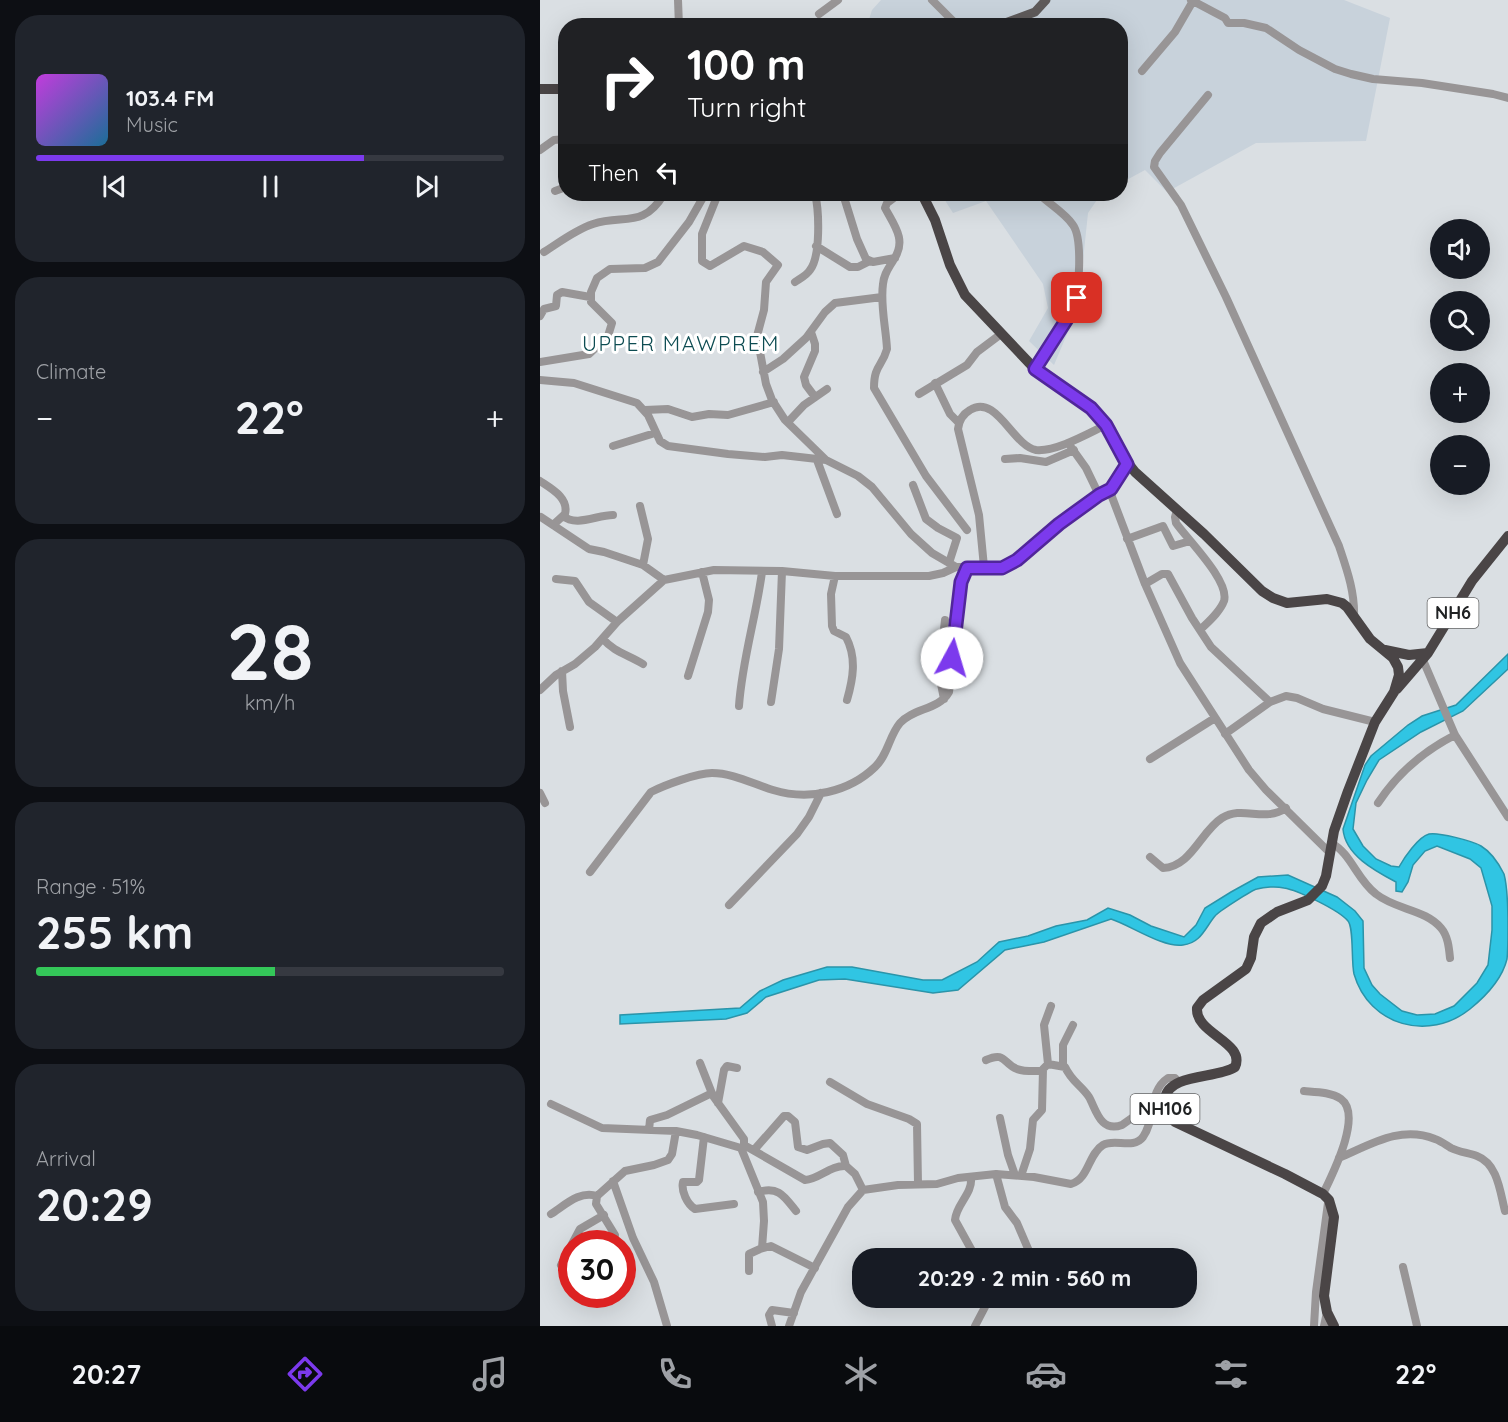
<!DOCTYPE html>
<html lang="en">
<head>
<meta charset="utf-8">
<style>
  body { margin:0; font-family:Quicksand,sans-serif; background:#20242c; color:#f1f3f6; height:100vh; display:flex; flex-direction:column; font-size:22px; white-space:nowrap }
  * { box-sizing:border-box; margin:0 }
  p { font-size:20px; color:#9ea1a6 }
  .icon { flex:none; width:33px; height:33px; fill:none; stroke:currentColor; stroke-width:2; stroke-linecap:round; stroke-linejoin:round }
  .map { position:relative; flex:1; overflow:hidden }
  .sheet { display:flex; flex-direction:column; gap:15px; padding:15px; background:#0d0f14; width:540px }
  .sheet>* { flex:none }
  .top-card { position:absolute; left:18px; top:18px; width:570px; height:183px; border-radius:24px; box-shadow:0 6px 24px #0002; background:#202124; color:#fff; overflow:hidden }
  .controls { position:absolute; left:890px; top:219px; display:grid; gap:12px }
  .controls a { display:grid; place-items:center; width:60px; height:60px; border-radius:50%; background:#171b24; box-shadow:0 6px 24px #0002; font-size:30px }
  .speed { position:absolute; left:18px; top:1230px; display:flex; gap:12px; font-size:30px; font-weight:700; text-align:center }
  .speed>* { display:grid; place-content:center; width:78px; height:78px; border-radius:50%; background:#171b24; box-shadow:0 6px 24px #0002; line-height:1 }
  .speed .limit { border:9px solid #d22; background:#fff; color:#111 }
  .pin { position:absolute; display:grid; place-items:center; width:51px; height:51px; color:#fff; margin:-26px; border-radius:12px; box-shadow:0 3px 9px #0006 }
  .me { position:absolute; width:66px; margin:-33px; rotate:6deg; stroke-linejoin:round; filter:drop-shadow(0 0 4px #0008) }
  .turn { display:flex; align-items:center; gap:21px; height:126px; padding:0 30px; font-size:27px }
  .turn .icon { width:78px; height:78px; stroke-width:2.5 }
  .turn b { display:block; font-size:42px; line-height:51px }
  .then { display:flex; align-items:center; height:57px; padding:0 30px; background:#0003; gap:12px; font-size:22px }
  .big { font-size:45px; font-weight:800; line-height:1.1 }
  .sheet .card { flex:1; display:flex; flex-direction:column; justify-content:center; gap:9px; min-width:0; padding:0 21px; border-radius:24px; background:#20242c }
  .sheet .dial { align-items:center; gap:0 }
  .dial b { font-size:78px; line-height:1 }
  .song { display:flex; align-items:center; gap:18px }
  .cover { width:72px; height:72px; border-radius:9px; background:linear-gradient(135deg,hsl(290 70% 55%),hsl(200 70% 35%)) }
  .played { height:6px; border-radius:3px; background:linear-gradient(90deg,#7c3aed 70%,#363941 70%) }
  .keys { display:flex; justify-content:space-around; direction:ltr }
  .heat { display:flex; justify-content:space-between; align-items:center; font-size:33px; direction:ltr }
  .charge { height:9px; border-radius:4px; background:linear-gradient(90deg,#34c759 51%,#363941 0) }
  .trip { position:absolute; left:312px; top:1248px; width:345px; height:60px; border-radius:24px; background:#171b24; box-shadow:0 6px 24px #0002; font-weight:800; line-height:60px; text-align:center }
  .tabs { display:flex; height:96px; justify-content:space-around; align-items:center; background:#090b0e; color:#9ea1a6 }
  .tabs .icon { width:42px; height:42px }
  .tabs .current { color:#7c3aed }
  .tabs b { font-size:27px; color:#f1f3f6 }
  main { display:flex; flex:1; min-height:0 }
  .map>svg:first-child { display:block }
  .built { fill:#c8d2db }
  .water { fill:#30c5e3; stroke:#2b94a9; stroke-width:1.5 }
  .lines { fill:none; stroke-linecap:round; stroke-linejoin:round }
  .minor { stroke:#989596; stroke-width:8 }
  .major { stroke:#5e5a5a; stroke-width:9 }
  .highway { stroke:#4a4546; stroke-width:10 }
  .route-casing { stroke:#51269a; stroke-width:15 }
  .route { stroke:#7c3aed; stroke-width:10 }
  .labels { text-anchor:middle; stroke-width:6; stroke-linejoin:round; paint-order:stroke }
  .shield { fill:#fff; stroke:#636465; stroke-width:1.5 }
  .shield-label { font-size:18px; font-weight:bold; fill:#202223 }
  .neighbourhood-label { font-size:21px; letter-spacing:1.5px; fill:#0d4c52; stroke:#fff }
</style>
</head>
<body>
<main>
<section class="sheet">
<div class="card">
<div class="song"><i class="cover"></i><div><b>103.4 FM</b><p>Music</p></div></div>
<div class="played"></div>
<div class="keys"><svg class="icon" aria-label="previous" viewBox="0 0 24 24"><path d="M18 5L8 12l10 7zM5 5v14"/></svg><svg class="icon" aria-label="pause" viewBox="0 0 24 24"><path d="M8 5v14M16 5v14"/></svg><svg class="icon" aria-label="next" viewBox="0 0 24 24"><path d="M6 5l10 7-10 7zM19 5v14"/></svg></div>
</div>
<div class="card"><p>Climate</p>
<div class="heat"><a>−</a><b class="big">22°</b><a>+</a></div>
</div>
<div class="card dial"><b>28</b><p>km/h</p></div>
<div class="card"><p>Range · 51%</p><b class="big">255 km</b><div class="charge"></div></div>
<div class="card"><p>Arrival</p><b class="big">20:29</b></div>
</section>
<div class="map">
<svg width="968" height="1326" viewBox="0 0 968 1326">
  <rect width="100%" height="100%" fill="#dadfe3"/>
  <!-- built -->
  <path class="built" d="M 341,0 L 804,0 L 850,18 L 826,141 L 716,143 L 627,192 L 605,170 L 581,183 L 580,26 L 327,26 L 332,10 Z
    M 401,194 L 561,194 L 548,213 L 538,308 L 514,365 L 489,341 L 508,308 L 503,284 L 446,201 L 413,213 Z"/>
  <!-- water -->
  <path class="water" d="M 968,654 L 968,669 L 923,711 L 881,732 L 839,760 L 827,780 L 816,803 L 813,829 L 823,846 L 836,859 L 851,866 L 859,867 C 864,858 878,837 889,834 C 898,832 933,841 941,846 C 951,852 959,864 964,874 C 968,889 968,911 968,927 C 968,937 968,950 967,959 C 962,980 946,996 930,1009 C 889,1042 829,1026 814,974 C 811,961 814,928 808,921 C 799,910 757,890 744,888 C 736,886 724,887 717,889 C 712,890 678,912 675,916 C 665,928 661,943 643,945 C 623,948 590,925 571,919 L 504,942 L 465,950 L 418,990 L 393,993 L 305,979 L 279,980 L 226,997 L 207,1013 L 186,1019 L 80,1024 L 80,1015 L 200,1008 L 220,991 L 243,980 L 287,967 L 312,967 L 383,980 L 402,980 L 437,962 L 459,942 L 488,936 L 516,926 L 547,920 L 568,908 L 590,915 L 611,926 L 644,937 L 656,925 L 665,908 L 691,892 L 718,877 L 748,875 L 797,897 L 815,911 L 823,921 L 824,968 L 832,985 L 840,994 L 862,1011 L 877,1015 L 895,1014 L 914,1006 L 937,983 L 948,965 L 952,930 L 952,906 L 941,868 L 930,859 L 897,846 L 885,851 L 873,865 L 868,882 L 862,892 L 856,891 L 856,882 C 835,871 805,855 803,829 L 825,765 L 831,756 L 868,725 L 882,716 L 916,705 Z"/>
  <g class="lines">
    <!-- minor -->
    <path class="minor" d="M 138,0 L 139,26
      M 392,0 L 418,26
      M 651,0 L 685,18 L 688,23 L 704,23 L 726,28 L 759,50 L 795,69 L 811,74 L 833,79 L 882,83 L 953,94 L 968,98
      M 279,14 L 298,0
      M 602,71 L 635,32 L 653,1
      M 668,95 L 620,153 L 615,161 L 614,167 L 641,205 L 686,297 L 799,546 C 807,570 815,592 814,617
      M 0,150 L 14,140 L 26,139
      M 15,191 L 26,187
      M 178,194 L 162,234 L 162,261 L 170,266 L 204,246 L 223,252 L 238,265 L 226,282 L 224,310 L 217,336 L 226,384 L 232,400 L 245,420 L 286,460 L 318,476 L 332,487 L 371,534 L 392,553 L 416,567 L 444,567 L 439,515 L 418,429 C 419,420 423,414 430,410 C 456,393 473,446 496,450 C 516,452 549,433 566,425
      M 303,194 L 317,239 L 326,259 L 333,262 L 355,258
      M 359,194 L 347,203 L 345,208 C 354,225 367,240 354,259 C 349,268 344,273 343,284 C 340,305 346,328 347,349 C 342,367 334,365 334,388 L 386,476 L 427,530
      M 276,246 L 310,267 L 318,267 L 330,261
      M 4,252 C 20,242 35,230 53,224 C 84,214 103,229 124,194
      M 255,282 C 261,278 267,275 270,270 C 281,256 279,210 275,194
      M 0,316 L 4,309 L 16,306 L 17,295 L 22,292 L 50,297
      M 271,332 L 275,344 L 275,351 L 264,377 L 266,385 L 275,397
      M 0,362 L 49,354 L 68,336 L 72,323 L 51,302 L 51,292 L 57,278 L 70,269 L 105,268 L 118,262 L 149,222 L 165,194
      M 495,369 L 534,308 C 539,292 543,239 533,225 C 525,213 509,204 499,194
      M 223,372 L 243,359 L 266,338 L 285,312 L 295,303 L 342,297
      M 0,380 L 34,383 L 97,403 L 108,415 L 120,441 L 128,446 L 188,454 L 225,457 L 242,455 L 286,460
      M 395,383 L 410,414 L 419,423
      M 379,394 L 427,365 L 437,352 L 461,334
      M 105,410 L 128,409 L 152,417 L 169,414 L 188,415 L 234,402
      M 248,422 L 264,405 L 287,389
      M 73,446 L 115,433
      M 531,447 L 546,468 L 559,495
      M 465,459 L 480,458 L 506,462 L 534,450
      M 277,460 L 297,514
      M 587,463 C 580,474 571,484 572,497 L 605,584 L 640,663 L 709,770 L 726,790 L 789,852
      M 0,481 C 12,489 29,498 25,514 L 13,525
      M 373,485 L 386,519 L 398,528 L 417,538 L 409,563
      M 100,506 L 108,539 L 103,565
      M 637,510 L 635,517 L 636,523 C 647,539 690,581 684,601 C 680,612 668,622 660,630
      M 23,516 C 36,527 57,515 73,515
      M 1,517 L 49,549 L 64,552 L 103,565 L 124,580
      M 587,539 L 623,526 L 633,546 L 650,541
      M 444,567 L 462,568 L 477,560 L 519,524 L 559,495 L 571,489
      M 295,576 L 291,594 L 292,626 L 294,631 L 306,637 C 317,658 313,679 307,700
      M 16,579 L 35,581 L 49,602 L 77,622
      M 605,584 L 622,574 L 628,574 L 652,618 L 671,647 L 730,702
      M 63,639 C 74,652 89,655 103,664
      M 883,660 L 915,735 L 968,817
      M 22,671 L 23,691 L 30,727
      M 148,676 L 168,612 L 169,600 L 162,572
      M 0,690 L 16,675 L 35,664 L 55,647 L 77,622 L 124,580 L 174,570 L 242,571 L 295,576 L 389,576 L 403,573 L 416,567
      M 404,699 L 399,674 L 405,620
      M 231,702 L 239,649 L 242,571
      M 199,706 C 202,661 216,617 222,572
      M 685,734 L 730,702 L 746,696 L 757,698 L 783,709 L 835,722
      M 610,759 L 675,718
      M 0,793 L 5,803
      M 838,803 C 857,774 884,751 915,735
      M 791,843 C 811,853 817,880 836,894 C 856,910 885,909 901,928 C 908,936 909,948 910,958
      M 610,857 L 623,868 C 651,867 661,831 682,818 C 703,805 724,823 746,808
      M 50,872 L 111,792 C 125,785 157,773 172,773 C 193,773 213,784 233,790 C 269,801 309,792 335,767 C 348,755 349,736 360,723 C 373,708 399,710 409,692 L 421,582 L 427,568
      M 189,905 L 257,834 L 269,817 L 281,793
      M 446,1060 C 466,1051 463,1064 477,1069 C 485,1072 494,1071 503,1071
      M 160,1063 L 173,1096 L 204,1139 L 204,1145 L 202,1147
      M 508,1064 L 525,1067 C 532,1082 541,1085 549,1097 C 556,1109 560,1133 582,1125 L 613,1103
      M 523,1066 L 523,1045 L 533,1025
      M 290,1082 L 327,1104 L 369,1119 L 377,1124 L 378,1184
      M 764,1091 C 776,1092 791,1092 801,1099 C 823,1115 792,1175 783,1194
      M 178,1103 L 184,1070 L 187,1066 L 197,1068
      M 11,1104 L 62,1128 L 136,1131 L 157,1135 L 201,1148 L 223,1202 L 224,1221 L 222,1248
      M 460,1118 L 468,1155 L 475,1175
      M 109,1130 L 110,1120 L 127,1115 L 172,1093
      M 164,1137 L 159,1180 L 157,1182 L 143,1182 C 141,1191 147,1204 155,1209 L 194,1204
      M 204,1145 L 265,1180 C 280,1179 290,1165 306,1166 L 315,1174 L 323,1190
      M 214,1150 L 244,1116 L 248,1116 L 255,1122 L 258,1147 L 267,1150 L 283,1144 L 290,1143 L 303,1155 L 306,1166
      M 799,1158 C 830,1145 860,1125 895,1139 C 901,1141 906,1145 911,1148 C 919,1152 929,1153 937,1156 C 958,1164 960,1192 965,1211
      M 456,1174 L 465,1207 L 477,1223 L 492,1258
      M 481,1176 L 490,1149 L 493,1120 L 502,1110 L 503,1069 L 508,1064 L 504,1025 L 511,1006
      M 431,1177 C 433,1194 416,1204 415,1220 L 436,1258
      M 73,1181 L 93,1238 L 114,1282 L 127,1326
      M 218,1192 C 239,1186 244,1196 256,1211
      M 11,1214 C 25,1205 40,1190 57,1196
      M 32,1244 L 40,1229 L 64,1215
      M 73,1244 L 75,1235 L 56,1204 L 57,1196 L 85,1171 L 114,1165 L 128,1160 L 132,1154 L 136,1131
      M 21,1265 L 32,1244
      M 863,1267 L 877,1326
      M 209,1271 L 209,1254 L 220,1249 L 231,1246 L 275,1268
      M 232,1326 L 229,1315 L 232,1310 L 254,1313
      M 249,1326 L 261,1292 L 308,1207 L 323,1190 L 358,1185 L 397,1184 L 418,1178 L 456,1174 L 494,1177 L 531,1184 C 549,1179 548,1154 563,1145 C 575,1138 593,1150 603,1137 C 616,1119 608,1091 628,1078 L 635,1078 L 639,1082
      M 435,1326 L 445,1307 L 447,1298
      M 774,1326 L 776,1292 L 788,1203
      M 784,1326 L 787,1312"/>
    <!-- major -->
    <path class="major" d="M 457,26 L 495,12 L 506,0"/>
    <!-- highway -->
    <path class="highway" d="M 0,89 L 26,89
      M 382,194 L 395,220 L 410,265 L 425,295 L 495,369 L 551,408 L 566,425 L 581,454 L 595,472 L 664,534 L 722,591 L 733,598 L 747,603 L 787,599 L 802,603 L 807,607 L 830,639 L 853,658 L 858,667 L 859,675 L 854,692 L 835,722 L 808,791 L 794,831 L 786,876 L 782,886 L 768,900 L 737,912 L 721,923 L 714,937 L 711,958 L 706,969 L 663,1000 L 657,1008 C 655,1034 706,1042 695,1067 C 677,1079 630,1073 625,1098 C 622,1108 628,1115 635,1122 L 745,1174 L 783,1194 L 789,1200 L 794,1217 L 784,1296 L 787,1312 L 794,1326
      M 845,650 L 869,655 L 888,653 L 932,581 L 968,536
      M 857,689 L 888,653"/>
  </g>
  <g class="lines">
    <!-- route casing -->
    <g class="route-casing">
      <path id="route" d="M 412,658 L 421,582 L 427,568 L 462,568 L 477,560 L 519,524 L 559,495 L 571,489 L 587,464 L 566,425 L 551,408 L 495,369 L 534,308 L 537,298"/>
    </g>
    <!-- route -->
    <use href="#route" class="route"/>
  </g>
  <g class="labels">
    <!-- shield labels -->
    <g class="shield">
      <rect x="887.5" y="598" width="51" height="30" rx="4.5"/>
      <rect x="590.5" y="1094" width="69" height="30" rx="4.5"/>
    </g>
    <g class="shield-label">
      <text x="913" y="619">NH6</text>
      <text x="625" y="1115">NH106</text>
    </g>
    <!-- neighbourhood labels -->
    <g class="neighbourhood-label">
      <text x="141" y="351">UPPER MAWPREM</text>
    </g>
  </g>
</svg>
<div class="controls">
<a><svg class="icon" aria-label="sound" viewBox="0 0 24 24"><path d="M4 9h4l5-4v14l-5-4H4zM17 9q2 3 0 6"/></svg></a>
<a><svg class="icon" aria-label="search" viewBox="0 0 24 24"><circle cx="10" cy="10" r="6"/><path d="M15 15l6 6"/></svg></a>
<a>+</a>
<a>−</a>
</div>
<div class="speed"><div class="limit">30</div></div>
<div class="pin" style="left:537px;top:298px;background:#d93025"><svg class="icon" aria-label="arrive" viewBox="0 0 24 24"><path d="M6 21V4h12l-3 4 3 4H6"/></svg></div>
<svg class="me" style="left:412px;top:658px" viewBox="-20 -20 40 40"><circle r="19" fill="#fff"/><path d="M0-13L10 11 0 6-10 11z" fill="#7c3aed"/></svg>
<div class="trip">20:29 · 2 min · 560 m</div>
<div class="top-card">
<div class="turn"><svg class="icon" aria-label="right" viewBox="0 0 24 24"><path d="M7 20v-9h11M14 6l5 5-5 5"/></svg><div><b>100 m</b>Turn right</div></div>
<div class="then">Then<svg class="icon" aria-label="left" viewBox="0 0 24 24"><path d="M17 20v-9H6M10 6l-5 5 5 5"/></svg></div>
</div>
</div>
</main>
<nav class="tabs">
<b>20:27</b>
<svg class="icon current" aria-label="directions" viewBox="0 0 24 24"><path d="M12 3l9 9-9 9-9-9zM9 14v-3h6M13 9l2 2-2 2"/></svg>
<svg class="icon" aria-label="music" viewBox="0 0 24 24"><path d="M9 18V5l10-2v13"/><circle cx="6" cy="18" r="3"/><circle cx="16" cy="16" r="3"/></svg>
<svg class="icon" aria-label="phone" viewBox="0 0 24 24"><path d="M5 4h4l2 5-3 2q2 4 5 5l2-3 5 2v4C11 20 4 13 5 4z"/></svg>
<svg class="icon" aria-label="climate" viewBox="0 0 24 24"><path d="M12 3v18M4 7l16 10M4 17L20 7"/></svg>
<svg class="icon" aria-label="car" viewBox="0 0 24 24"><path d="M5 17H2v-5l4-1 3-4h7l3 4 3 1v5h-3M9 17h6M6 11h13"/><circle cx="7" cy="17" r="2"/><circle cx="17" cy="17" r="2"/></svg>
<svg class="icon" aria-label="filters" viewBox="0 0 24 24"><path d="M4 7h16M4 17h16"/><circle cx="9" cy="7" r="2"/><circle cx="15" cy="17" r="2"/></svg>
<b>22°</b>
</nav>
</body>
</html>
